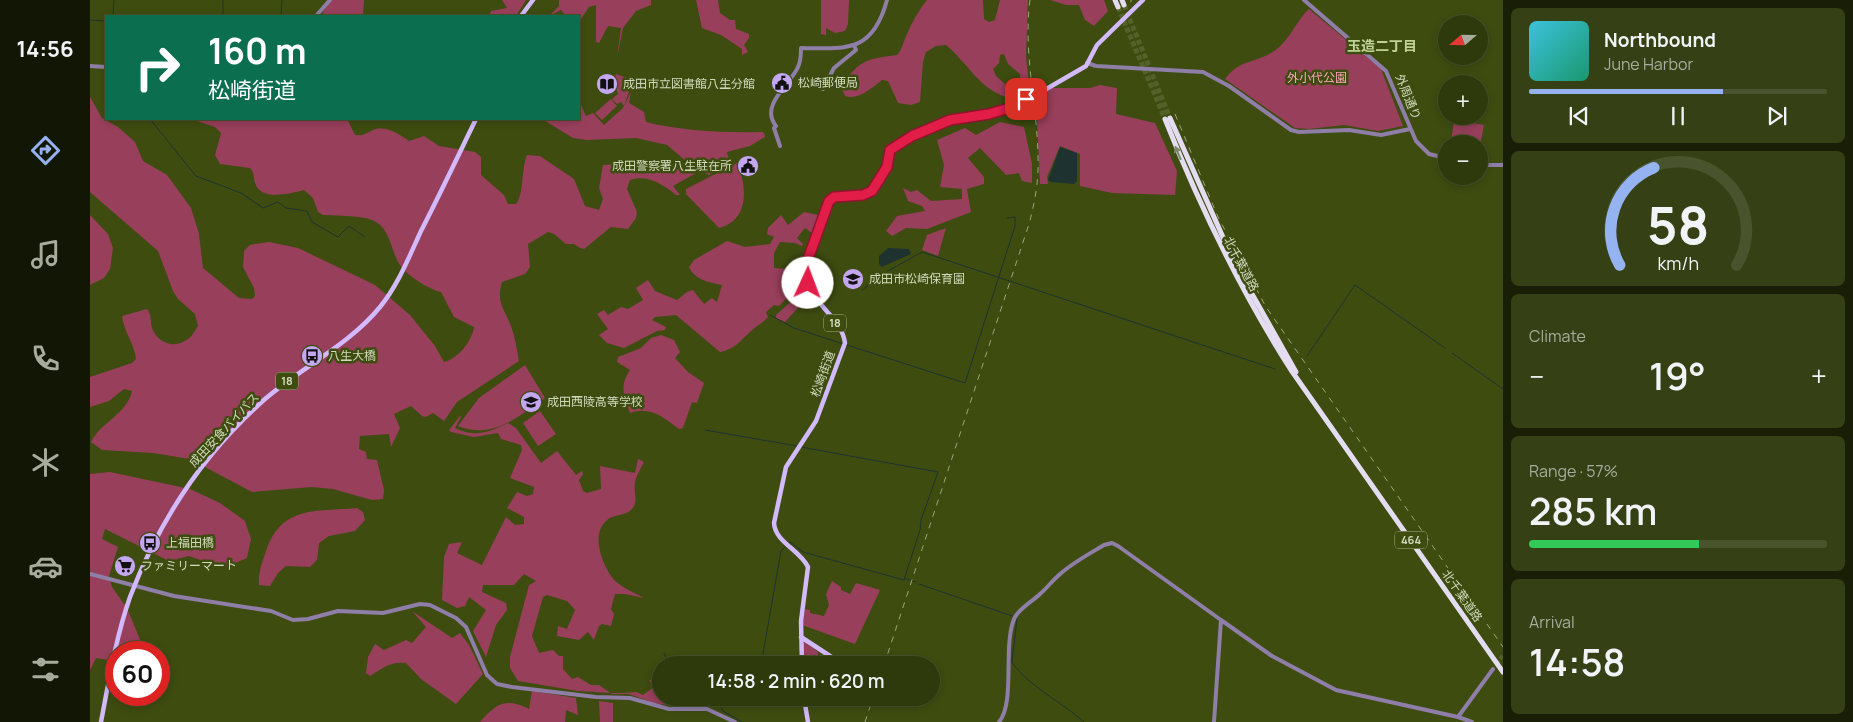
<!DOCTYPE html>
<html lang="en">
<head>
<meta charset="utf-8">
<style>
  body { margin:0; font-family:Manrope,"Noto Sans JP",sans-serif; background:#364015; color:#f1f3f6; height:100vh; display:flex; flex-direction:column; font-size:19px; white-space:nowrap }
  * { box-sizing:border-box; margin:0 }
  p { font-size:16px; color:#a7ac9d }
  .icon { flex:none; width:28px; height:28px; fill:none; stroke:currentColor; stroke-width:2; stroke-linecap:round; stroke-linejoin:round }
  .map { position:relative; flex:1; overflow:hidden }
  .sheet { display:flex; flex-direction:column; gap:8px; padding:8px; background:#191f07; width:350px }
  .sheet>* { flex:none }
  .guide { position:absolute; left:15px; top:15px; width:475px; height:105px; border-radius:0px; box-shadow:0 2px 8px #0003,0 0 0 1px #49532d; background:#0b6e4f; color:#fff; overflow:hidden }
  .needle { width:32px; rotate:250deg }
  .fabs { position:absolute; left:1348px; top:15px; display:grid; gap:10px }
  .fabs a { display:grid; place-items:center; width:50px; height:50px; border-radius:50%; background:#2e390c; box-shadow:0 2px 8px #0003,0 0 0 1px #49532d; font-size:25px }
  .speed { position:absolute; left:15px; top:641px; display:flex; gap:10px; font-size:25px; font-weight:700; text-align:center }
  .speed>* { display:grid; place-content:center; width:65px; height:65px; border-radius:50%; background:#2e390c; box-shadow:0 2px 8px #0003,0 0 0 1px #49532d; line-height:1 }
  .speed .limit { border:8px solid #d22; background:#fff; color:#111 }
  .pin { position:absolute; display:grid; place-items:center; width:42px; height:42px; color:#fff; margin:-21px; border-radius:10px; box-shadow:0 2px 8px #0006 }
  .me { position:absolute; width:55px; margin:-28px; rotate:2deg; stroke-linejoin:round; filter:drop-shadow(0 0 4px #0008) }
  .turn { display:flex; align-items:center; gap:18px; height:105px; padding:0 20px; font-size:22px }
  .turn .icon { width:65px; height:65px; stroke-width:2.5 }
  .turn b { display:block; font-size:35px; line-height:42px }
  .big { font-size:38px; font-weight:600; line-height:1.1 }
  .sheet .tile { flex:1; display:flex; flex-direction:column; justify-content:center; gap:8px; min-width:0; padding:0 18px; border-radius:8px; background:#364015 }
  .sheet .dial { align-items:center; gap:0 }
  .dial svg { height:130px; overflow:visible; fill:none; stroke:#49532d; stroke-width:7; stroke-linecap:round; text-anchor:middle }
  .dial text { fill:#f1f3f6; stroke:none }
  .song { display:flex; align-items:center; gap:15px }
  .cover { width:60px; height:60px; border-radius:8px; background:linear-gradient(135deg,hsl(190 70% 55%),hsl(160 70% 35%)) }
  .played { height:5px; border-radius:2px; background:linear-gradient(90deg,#95b2f1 65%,#49532d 65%) }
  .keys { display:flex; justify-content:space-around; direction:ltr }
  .heat { display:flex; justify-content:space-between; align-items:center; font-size:28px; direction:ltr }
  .charge { height:8px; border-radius:4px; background:linear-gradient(90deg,#34c759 57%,#49532d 0) }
  .trip { position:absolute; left:562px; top:656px; width:288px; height:50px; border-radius:25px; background:#2e390c; box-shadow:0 2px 8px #0003,0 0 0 1px #49532d; font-weight:600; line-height:50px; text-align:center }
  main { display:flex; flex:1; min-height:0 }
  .tab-bar { display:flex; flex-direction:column; width:90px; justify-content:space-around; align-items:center; background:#121705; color:#a7ac9d }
  .tab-bar .icon { width:35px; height:35px }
  .tab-bar .selected { color:#95b2f1 }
  .tab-bar b { font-size:22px; color:#f1f3f6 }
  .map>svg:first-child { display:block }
  .green { fill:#983f5c }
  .water { fill:#1e3330 }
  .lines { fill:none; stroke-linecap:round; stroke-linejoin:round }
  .stream { stroke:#1e3330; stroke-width:1 }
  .minor-tunnel { stroke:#54612a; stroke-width:4; stroke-dasharray:4 2; stroke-linecap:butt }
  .highway-tunnel { stroke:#54612a; stroke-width:5; stroke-dasharray:5 2.5; stroke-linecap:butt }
  .minor { stroke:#8f7ea8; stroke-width:4 }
  .major { stroke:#d3b9fd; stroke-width:4.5 }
  .highway { stroke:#e4dcf1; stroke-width:5 }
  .rail { stroke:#9aa67d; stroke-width:1; stroke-dasharray:6 6; stroke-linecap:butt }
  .major-bridge { stroke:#d3b9fd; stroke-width:4.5 }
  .oneway { fill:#80866a }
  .route-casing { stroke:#92132f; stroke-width:12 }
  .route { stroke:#e11d48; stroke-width:9 }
  .labels { text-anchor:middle; stroke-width:5; stroke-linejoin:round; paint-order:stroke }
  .shield { fill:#3e4c10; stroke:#a4af88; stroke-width:1 }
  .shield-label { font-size:11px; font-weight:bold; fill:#d0dabc }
  .park-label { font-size:12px; fill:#fba6bd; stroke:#3e4c10 }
  .poi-label { font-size:12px; fill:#d0dabc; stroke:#3e4c10; text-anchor:start }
  .street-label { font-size:12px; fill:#d0dabc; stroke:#3e4c10 }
  .neighbourhood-label { font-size:14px; font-weight:bold; fill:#bfd295; stroke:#3e4c10 }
</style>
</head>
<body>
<main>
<nav class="tab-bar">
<b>14:56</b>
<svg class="icon selected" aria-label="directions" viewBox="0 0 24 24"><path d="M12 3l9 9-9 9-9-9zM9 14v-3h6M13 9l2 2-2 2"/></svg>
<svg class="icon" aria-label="music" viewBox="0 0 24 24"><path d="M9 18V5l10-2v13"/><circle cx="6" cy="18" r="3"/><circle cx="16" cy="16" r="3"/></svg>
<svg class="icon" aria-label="phone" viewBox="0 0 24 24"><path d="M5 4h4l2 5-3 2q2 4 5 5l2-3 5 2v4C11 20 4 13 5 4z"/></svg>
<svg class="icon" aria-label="climate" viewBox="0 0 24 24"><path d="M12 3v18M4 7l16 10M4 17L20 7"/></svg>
<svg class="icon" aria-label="car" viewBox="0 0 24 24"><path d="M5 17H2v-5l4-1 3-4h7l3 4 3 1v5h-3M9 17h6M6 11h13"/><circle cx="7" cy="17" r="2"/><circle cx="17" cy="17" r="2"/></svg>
<svg class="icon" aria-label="filters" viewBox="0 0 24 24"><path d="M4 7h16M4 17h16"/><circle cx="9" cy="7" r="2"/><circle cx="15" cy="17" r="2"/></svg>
</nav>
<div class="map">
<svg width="1413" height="722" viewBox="0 0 1413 722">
  <rect width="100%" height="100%" fill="#3e4c10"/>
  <!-- green -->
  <path class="green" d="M 241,0 L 274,0 L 273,16 L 234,16 L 233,12 Z
    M 412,0 L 436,0 L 426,16 L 399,16 L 401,11 L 417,8 Z
    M 469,0 L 561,0 L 561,5 L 546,11 L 533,28 L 527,58 L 531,28 L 518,26 L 509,43 L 506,42 L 506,5 L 499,7 L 489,22 L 489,16 L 476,16 L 471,10 L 459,16 L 469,6 Z
    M 606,0 L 628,0 L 630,13 L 640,20 L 645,20 L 646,29 L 659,34 L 659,38 L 654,45 L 658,52 L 652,55 L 652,49 L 631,35 L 612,28 Z
    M 731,0 L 759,0 L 758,24 L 755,31 L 745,33 L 736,28 L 736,35 L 731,34 Z
    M 837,0 L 893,0 L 894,19 L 899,22 L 905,20 L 910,0 L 938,0 L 936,56 L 940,94 L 934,97 L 931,95 L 930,74 L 918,64 L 914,54 L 910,55 L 909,63 L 903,69 L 906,76 L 925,93 L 920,98 C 890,91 878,63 856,45 L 846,46 L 836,52 L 833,62 L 830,102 L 821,105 L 808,103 L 798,81 L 792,80 C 783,87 768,101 755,96 L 751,87 C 769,60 776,59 807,55 C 813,48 813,42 817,34 C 822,22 829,10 837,0 Z
    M 960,0 L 1014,0 L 1018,11 L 1004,26 L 995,20 L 989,5 L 976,5 Z
    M 1219,9 L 1291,69 L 1313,126 L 1288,131 L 1254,125 L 1219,129 L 1205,128 L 1135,79 C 1149,60 1162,64 1181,53 C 1199,43 1205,22 1219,9 Z
    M 526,74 L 543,80 L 534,106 L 531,102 L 527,104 L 522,99 L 528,94 L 524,82 Z
    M 1010,85 L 1027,88 L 1026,114 L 1065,123 L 1087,171 L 1085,195 L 1022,193 L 990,186 L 990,154 L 970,146 L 957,177 L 958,184 L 950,184 L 946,99 L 960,88 L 1000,88 Z
    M 541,92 L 539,103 L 554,112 L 556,122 C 592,131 635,133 672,132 L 674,133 L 675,137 L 660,146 L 637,152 L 640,165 L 619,175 L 609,169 L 603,159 L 596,161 L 577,145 L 546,138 L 497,140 L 483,138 L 452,119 L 489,119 L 489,100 L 496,116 L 503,113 L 514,125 L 533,108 Z
    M 0,97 L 12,118 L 28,127 L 45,142 L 53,161 L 77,175 L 101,208 L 109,234 L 113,268 L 149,298 L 162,299 L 165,296 L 164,288 L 153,267 L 154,251 L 160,245 L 179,242 L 208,248 L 285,285 L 320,315 L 345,346 L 354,362 C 368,359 382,341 384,327 L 364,317 L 351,292 C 340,290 316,275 310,265 C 301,252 301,231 286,222 C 276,215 246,216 233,215 L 228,212 L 223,198 L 214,190 C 201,193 171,202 165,183 C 163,177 165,174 160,168 L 130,164 L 125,155 L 131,133 L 125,127 L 101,119 L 257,119 L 265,135 C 273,136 275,134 283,130 C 296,125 309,134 319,141 L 334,136 L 349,146 L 385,152 L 391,157 L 391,175 L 414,195 L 418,204 L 426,204 C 434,195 431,169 437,155 L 450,156 L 484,179 L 495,206 L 509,210 L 513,199 L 509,188 L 513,165 L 546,163 L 608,172 L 583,186 L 590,195 L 586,195 C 573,184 557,174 540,180 L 537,189 L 547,212 L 546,218 L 538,229 L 521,227 L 494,249 L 490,248 L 484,244 L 476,244 L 464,234 L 458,232 L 438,244 L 440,267 L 435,274 L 412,282 C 406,303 414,308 421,326 C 425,337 427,350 429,361 L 367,402 L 354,421 L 343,413 L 336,417 L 332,416 L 321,406 L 304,414 L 310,428 L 301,447 L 299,434 L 270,436 L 269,449 L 276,452 L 277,459 L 287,460 L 294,490 L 293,499 L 282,500 L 243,489 L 222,487 L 162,492 L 100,459 L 63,453 L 12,450 L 1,442 C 11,422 37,414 42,391 L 34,389 L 19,401 L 0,407 L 0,377 L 42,363 L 46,359 C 44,343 34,332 32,316 L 57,309 C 62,315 60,321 62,328 C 68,344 85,349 98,339 C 102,337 105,330 108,326 L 105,314 L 88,299 L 83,291 L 68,251 L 0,192 Z
    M 521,99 L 527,106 L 512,120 L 505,113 Z
    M 1364,120 L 1394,125 L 1390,146 L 1389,144 L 1361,142 Z
    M 910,122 L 934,127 L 942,164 L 942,183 L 932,181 L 929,173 L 916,175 L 890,148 L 878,158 L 894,177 L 894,184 L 877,189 L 881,212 L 837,229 L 816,228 L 802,236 L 796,231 L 807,216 L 835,211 L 832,206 L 818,201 L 813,188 L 821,192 L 827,190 L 841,201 L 872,199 L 872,189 L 850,187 L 854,165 L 847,140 L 875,128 L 886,135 Z
    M 647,163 C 657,186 660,220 629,228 L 596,194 L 596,189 Z
    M 714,212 L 728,215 L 722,233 L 715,228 L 707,238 L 713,244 L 712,246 L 705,243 L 690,242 L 684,253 L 684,268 L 698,269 L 710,285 L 689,306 L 684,305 L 676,312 L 678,317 C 672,324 666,326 660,332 C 649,342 645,349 630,352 L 586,315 L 565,317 L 562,320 L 576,327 L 575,330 L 567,331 L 534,348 L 517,343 L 509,335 L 518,329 L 507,314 L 514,310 L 518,315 L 531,307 L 538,309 L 553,300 L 546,288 L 558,280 L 565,291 L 587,300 L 597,292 L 603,290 L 614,304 L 622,298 L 627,302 L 632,285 C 618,282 605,280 599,267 L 604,260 L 637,241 L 655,247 L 680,244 L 684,237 L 677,234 L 678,228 L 691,215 L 698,225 Z
    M 0,215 L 18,234 L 23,248 L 20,269 L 14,278 L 0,285 Z
    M 856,228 L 848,256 L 832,250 L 837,235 Z
    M 709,294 L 714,301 L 695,322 L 686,318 L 686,315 Z
    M 571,335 L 584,340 L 590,352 L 585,358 L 598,372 L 614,383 L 607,403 L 602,402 L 593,428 L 589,429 C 573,417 560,406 540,413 C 534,397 529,386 540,370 L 527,362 L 528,357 L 551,348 L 561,338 Z
    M 435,365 L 455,398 C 427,417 404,440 368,426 L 389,398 Z
    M 450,411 L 466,434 L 448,446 L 433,423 Z
    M 370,416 L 371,417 L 365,428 C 384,438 400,432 418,423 L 426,428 L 451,463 L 467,451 L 486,475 L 492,471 L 493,474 L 489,480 L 493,491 L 497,493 L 511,489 L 510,466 L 545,473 L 548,459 L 554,462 C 551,468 546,476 545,483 C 543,492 549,501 542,509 C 536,516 524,514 517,520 C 500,534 512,565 524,580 C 531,587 545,593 554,598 L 535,594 L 525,594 L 521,609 L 524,614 L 521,626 L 512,624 L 509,626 L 504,640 L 498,632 L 489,640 L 467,636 L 468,626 L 477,629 L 485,610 L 477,601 L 457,595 L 453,597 L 442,636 L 449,653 L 463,650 L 469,656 L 473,656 L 473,669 L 482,679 L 488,677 L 501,685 L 509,685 L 522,694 L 546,692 L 553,695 L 564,687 L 559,680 L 571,681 L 571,698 L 582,698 L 584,706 L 564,703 L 539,694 L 488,691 L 428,681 L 420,668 L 420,657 L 439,585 L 446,581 L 434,574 L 424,585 L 393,585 L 392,592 L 416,603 L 417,610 L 406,625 L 396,657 L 383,631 L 396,610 L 379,597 L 375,606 L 367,608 L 352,600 L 354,557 L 359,544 L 372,542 L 367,553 L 392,565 L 416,517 L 425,525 L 434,524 L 434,517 L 417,508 L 427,492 L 437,496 L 443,494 L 444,487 L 420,478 L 432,450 L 431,445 L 411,439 L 408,433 L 384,437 L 361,432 L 359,430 Z
    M 20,472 L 100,489 L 130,503 L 155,521 L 161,539 L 157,558 L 133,568 L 99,556 L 79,561 L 15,529 L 12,539 L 28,547 L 19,576 L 22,587 L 37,608 L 51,642 L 52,652 L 26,652 L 26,668 L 18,660 L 6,658 L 0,670 L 0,474 Z
    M 267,508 L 273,512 L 275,520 L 265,531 L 239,536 L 229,543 L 227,560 L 220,567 L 196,566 L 188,573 L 180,586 L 169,585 C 168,573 172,563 176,551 C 192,505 225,512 267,508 Z
    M 742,581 L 751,587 L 751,590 L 760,594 L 766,583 L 790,590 L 765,644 L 712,625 L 715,609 L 720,610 L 720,613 L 734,616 L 739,605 L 736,594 Z
    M 322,611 L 362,638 L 370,633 L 379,645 L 393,674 L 366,704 L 331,679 L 316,663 C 302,661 292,668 280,676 L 276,673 L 278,657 L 285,644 L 294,650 L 316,640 L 322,643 L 336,627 Z
    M 715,642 L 728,652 L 728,664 L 734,665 L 714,665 L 713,643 Z
    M 442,691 L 486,698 L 488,715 L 476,710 L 475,722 L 390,722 C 406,704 415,697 439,709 Z
    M 509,701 L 523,703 L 523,722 L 510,722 Z"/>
  <!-- water -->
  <path class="water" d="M 970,147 L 987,153 L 987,181 L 984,184 L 961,182 L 958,180 Z
    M 798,248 L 819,249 L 821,254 L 792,267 L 789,264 L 789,256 Z"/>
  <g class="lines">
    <!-- stream -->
    <path class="stream" d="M 23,16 L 24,0
      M 133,16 L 133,0
      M 191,16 L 192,0
      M 0,20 L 16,21
      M 60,119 L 106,176 L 151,193 L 173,208 L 188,202 L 196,208 L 217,211 L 222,222 L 248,237 L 259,226 L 275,237
      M 772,290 L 796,272 L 832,252 L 1185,369
      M 680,315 L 704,328 L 875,383 L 925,226 L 925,217 L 917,218
      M 1362,353 L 1413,389
      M 1217,356 L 1265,285 L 1355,348
      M 615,430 L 707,446
      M 698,544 L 700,542 L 713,552 L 814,580 L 830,530 L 831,520 L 848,472 L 711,447
      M 816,579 L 826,582
      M 829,584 L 922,616
      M 927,619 L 922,662 C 938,686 972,702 994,722
      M 574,653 L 579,665
      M 671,665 L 691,551 L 695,547
      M 626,698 L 633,711 L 652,722
      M 656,698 L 684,702"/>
    <!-- minor-tunnel -->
    <path class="minor-tunnel" d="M 1407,664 L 1413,655"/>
    <!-- highway-tunnel -->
    <path class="highway-tunnel" d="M 1034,5 L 1080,118
      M 1028,7 L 1075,119"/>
    <!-- minor -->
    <path class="minor" d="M 1214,0 L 1296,71 L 1326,141 L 1339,154 L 1356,158
      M 226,16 L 240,0
      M 997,63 L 1006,66 L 1113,72 L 1139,86 L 1201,130 L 1209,132 L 1259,130 L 1291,135 L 1320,129
      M 0,66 L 16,67
      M 733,89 L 744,68 L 766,50 L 764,45
      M 690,146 L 684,128 L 686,126 C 669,105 701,84 708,67 C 711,61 711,54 711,48 C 758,49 783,52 797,0
      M 1389,165 L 1413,165
      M 0,574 L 84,596 L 181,611 L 203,620 L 218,619 L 248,611 L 293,613 L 330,604 L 340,605 L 366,618 L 376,627 L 397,675 L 407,684 L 422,687 L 506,697 L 540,698 L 579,709 L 617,709 L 645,722
      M 1368,717 L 1403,669
      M 909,722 C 926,702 912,643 925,617 C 930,608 943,601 950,594 C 957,588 962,581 969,575 C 982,563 999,554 1014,545 L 1022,543 L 1028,546 L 1131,620
      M 1124,722 L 1131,620 L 1182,656 L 1246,690 L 1368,717 L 1382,722"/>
    <!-- major -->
    <path class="major" d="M 431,16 L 443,0
      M 946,95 L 996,66 L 1007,45 L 1053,0
      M 711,637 L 743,658 L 757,665
      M 712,665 L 711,621 L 718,567 C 710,550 685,542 684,523 L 696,467 L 726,421 L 755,343 C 752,317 717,301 716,274 C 716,262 731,205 741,199 C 747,195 757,196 763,195 C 780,194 793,182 798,165 C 799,160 798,155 800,150 L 822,136 L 860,119 L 899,115 L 926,106 L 936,99
      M 714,698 L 718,722
      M 11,722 C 19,680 26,637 40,597 C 69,521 114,453 175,399 C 212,367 259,345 290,307 C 308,285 319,257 331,231 C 350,194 368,156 386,119"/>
    <!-- highway -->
    <path class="highway" d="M 1025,0 L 1028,7
      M 1032,0 L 1034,5
      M 1080,118 L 1144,262 L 1206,372
      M 1075,119 C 1110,207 1150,290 1201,370 L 1413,672"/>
    <!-- rail -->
    <path class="rail" d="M 1041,0 L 1041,2
      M 1085,114 L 1128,217 L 1176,307 L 1413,647
      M 794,665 L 939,224 C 945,202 949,180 948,156 C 947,104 933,52 940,0
      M 775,722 L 783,698"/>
    <!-- major-bridge -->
    <path class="major-bridge" d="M 936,99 L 946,95"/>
  </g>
  <!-- one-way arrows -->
  <defs><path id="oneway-solid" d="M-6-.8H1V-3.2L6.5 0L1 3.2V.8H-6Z" transform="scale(1.25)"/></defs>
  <use class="oneway" href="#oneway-solid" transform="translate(1088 153) rotate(-113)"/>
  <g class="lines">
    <!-- route casing -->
    <g class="route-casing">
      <path id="route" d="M 718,283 L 718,259 L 739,201 L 744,197 L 773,195 L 782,191 L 797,167 L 800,150 L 822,136 L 860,120 L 899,114 L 926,106 L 936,99"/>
    </g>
    <!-- route -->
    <use href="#route" class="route"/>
  </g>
  <!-- icons -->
  <defs>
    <g id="civic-disc" transform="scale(1.125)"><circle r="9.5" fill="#c4a7f1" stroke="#3e4c10"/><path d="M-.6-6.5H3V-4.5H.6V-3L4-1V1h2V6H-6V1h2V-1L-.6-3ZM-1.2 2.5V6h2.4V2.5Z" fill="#111"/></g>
    <g id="library-disc" transform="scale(1.125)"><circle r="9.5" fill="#c4a7f1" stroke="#3e4c10"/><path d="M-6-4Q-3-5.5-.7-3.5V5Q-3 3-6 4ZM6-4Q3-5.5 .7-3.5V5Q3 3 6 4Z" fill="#111"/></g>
    <g id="school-disc" transform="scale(1.125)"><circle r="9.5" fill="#c4a7f1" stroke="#3e4c10"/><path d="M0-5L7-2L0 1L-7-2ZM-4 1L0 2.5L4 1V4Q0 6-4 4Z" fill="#111"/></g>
    <g id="bus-disc" transform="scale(1.125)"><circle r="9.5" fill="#c4a7f1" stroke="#3e4c10"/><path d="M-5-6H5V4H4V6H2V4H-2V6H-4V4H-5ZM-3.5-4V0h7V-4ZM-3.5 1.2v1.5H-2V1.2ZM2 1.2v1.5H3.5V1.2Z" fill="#111"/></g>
    <g id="supermarket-disc" transform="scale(1.125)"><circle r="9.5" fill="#c4a7f1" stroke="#3e4c10"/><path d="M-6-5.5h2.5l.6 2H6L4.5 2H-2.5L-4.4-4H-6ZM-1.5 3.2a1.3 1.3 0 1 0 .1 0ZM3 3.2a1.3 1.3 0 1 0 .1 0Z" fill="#111"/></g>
  </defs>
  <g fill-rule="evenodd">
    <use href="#civic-disc" x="692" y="83"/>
    <use href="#library-disc" x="517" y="84"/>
    <use href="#civic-disc" x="658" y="166"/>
    <use href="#school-disc" x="763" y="279"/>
    <use href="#bus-disc" x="222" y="356"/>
    <use href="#school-disc" x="441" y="402"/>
    <use href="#bus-disc" x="60" y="543"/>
    <use href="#supermarket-disc" x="35" y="566"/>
  </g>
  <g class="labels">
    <!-- shield labels -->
    <g class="shield">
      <rect x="734" y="314.5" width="22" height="17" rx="4"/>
      <rect x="186" y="372.5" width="22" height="17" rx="4"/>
      <rect x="1305" y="531.5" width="32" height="17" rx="4"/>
    </g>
    <g class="shield-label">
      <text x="745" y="327">18</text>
      <text x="197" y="385">18</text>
      <text x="1321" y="544">464</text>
    </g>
    <!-- park labels -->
    <g class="park-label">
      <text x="1227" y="82">外小代公園</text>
    </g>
    <!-- poi labels -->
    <g class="poi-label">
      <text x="708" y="87">松崎郵便局</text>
      <text x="533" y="88">成田市立図書館八生分館</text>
      <text x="642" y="170" text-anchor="end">成田警察署八生駐在所</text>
      <text x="779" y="283">成田市松崎保育園</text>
      <text x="238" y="360">八生大橋</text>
      <text x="457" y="406">成田西陵高等学校</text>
      <text x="76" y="547">上福田橋</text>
      <text x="51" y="570">ファミリーマート</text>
    </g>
    <!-- street labels -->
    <g class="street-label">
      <text transform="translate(1318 97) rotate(68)" y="4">外周通り</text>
      <text transform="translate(1151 264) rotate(62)" y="4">北千葉道路</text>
      <text transform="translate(733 374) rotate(-70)" y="4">松崎街道</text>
      <text transform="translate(134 430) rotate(-47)" y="4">成田安食バイパス</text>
      <text transform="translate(1372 596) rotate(55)" y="4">北千葉道路</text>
    </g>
    <!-- neighbourhood labels -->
    <g class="neighbourhood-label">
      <text x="1292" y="51">玉造二丁目</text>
    </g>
  </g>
</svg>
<div class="fabs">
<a><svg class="needle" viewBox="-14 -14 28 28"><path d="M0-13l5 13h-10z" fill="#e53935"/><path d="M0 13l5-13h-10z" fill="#a7ac9d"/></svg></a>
<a>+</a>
<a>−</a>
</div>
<div class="speed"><div class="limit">60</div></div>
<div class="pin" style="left:936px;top:99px;background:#d93025"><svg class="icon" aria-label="arrive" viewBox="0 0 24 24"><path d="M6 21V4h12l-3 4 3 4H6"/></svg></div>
<svg class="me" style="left:718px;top:283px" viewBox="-20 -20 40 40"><circle r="19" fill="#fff"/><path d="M0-13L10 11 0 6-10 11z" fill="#e11d48"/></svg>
<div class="trip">14:58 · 2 min · 620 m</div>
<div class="guide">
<div class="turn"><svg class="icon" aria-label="right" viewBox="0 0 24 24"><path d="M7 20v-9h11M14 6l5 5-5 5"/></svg><div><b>160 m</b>松崎街道</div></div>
</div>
</div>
<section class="sheet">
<div class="tile">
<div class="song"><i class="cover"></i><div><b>Northbound</b><p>June Harbor</p></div></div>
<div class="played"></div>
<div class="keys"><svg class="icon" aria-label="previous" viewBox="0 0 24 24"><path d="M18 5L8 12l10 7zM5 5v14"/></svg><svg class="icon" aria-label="pause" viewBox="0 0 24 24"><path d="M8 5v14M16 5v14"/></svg><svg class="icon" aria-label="next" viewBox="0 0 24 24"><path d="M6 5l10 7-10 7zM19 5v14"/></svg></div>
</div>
<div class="tile dial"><svg viewBox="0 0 100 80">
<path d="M14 69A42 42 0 1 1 86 69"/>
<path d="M14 69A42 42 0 0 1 35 9" stroke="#95b2f1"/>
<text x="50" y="56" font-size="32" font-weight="700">58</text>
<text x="50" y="72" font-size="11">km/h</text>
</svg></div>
<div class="tile"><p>Climate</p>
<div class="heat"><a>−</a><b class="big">19°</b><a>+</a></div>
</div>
<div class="tile"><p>Range · 57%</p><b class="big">285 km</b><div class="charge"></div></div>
<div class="tile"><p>Arrival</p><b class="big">14:58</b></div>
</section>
</main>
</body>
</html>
